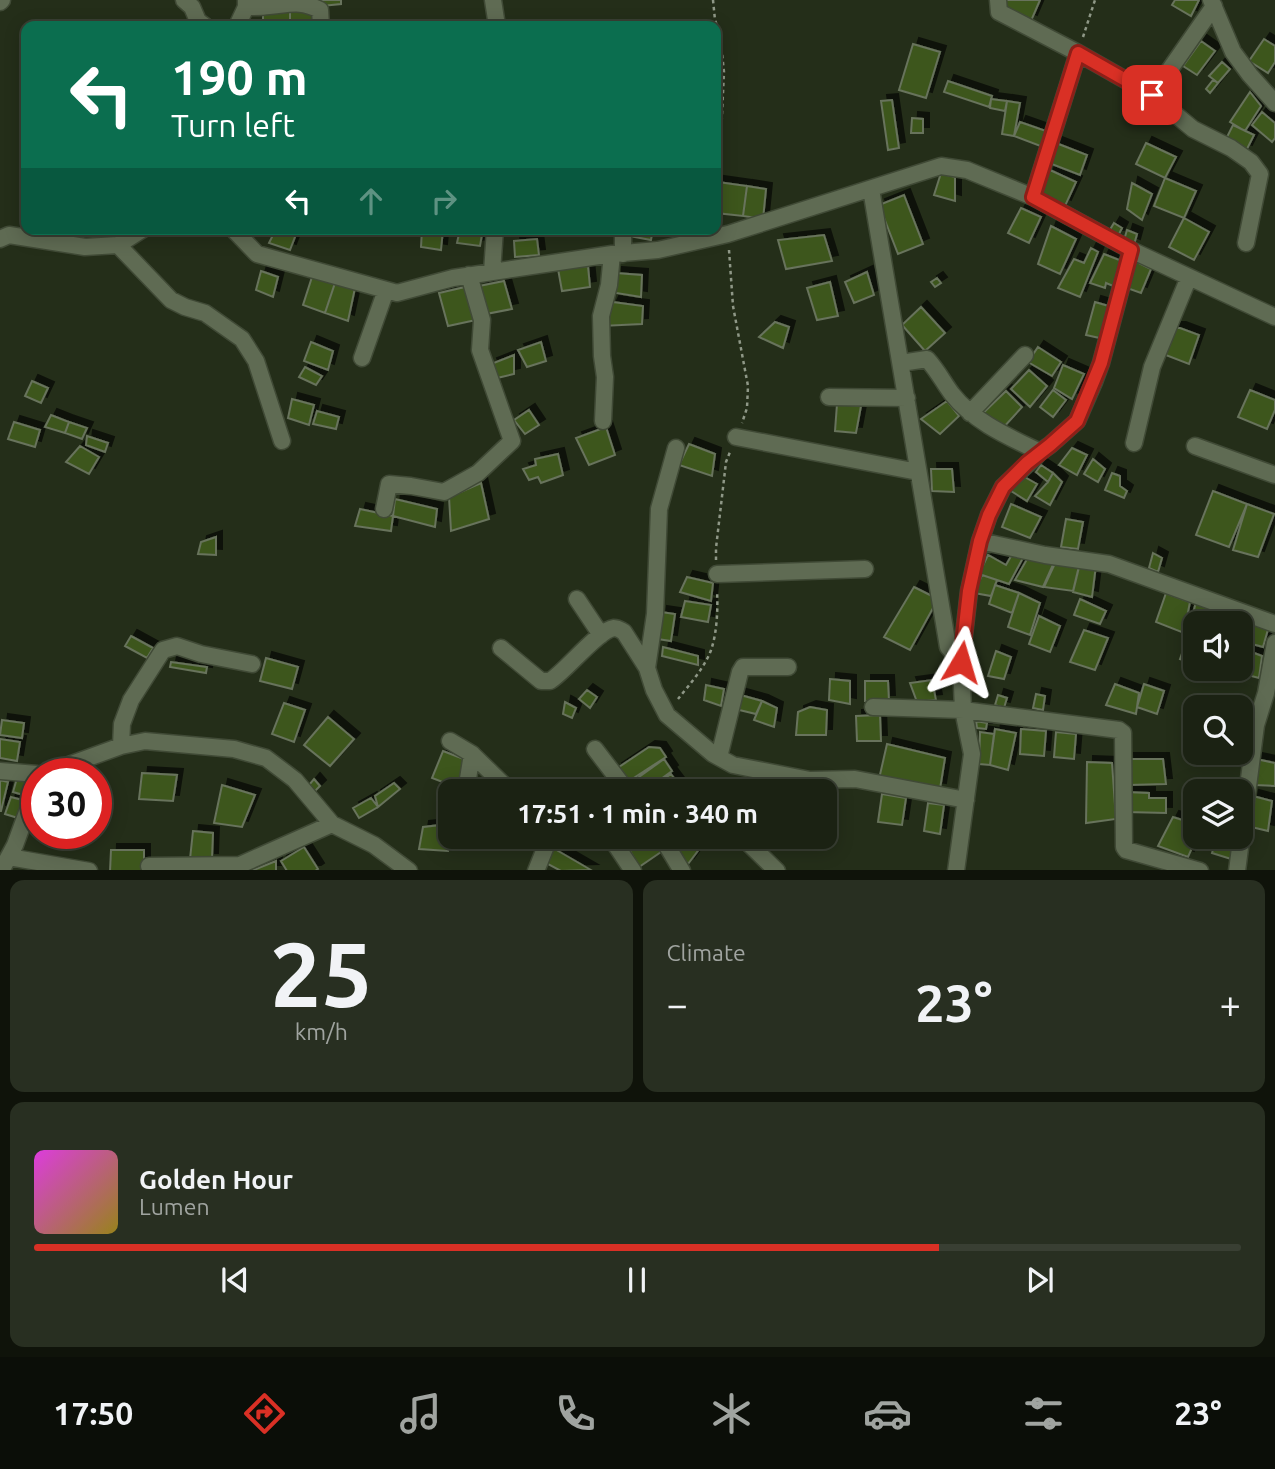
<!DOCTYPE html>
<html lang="en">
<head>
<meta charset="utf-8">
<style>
  body { margin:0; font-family:Ubuntu,sans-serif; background:#282f21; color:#f1f3f6; height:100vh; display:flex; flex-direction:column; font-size:26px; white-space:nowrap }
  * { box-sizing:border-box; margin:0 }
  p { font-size:23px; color:#a0a4a0 }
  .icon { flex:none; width:38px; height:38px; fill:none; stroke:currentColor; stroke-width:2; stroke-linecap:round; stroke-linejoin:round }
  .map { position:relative; height:870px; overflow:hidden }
  .sheet { display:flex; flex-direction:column; gap:10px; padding:10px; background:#0f130a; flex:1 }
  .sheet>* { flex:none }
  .guide { position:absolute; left:21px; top:21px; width:700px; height:214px; border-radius:14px; box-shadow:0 4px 18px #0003,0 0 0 2px #393f33; background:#0b6e4f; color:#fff; overflow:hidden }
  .controls { position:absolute; left:1183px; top:611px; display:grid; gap:14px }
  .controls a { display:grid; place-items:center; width:70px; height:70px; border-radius:14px; background:#1b2213; box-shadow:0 4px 18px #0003,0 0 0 2px #393f33; font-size:35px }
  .speed { position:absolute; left:21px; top:758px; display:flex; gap:14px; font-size:35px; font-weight:700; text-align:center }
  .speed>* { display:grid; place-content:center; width:91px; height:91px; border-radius:50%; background:#1b2213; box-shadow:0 4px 18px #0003,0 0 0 2px #393f33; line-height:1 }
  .speed .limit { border:10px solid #d22; background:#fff; color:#111 }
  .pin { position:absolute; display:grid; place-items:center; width:60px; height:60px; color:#fff; margin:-30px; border-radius:14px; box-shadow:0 4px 10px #0006 }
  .me { position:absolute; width:77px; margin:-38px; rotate:7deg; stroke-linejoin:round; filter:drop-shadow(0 0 5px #0008) }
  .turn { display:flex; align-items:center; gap:24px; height:147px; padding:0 35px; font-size:32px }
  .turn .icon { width:91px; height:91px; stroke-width:2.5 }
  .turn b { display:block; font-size:49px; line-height:60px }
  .lanes { display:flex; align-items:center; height:66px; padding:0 35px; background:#0003; justify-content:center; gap:35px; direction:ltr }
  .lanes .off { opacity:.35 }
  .big { font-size:52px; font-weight:700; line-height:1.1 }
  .sheet .widget { flex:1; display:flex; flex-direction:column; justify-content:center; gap:10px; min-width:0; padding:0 24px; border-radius:14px; background:#282f21 }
  .sheet .dial { align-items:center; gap:0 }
  .dial b { font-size:91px; line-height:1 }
  .song { display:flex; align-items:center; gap:21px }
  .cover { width:84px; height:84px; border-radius:10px; background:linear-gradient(135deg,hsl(300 70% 55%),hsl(50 70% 35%)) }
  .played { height:7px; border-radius:4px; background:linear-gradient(90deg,#d93025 75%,#393f33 75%) }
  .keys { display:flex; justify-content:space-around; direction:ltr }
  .heat { display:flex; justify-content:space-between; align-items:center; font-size:38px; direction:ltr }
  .sheet .tiles { flex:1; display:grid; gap:10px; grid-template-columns:1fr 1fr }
  .widget:last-child { grid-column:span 2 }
  .trip { position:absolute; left:438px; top:779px; width:399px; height:70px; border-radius:14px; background:#1b2213; box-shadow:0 4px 18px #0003,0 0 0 2px #393f33; font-weight:700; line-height:70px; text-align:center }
  .menu { display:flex; height:112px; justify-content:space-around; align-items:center; background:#0b0e08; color:#a0a4a0 }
  .menu .icon { width:49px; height:49px }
  .menu .current { color:#d93025 }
  .menu b { font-size:32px; color:#f1f3f6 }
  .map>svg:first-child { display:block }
  .building { fill:#3e561f; stroke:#67735b; stroke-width:2; filter:url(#shadow) }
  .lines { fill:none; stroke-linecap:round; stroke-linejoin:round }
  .minor-casing { stroke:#404a36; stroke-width:19 }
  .path { stroke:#8f9887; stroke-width:2.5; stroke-dasharray:3.5 3.5; stroke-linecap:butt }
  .minor { stroke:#5f6b53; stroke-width:16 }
  .route-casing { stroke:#8d1f18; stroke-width:18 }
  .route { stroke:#d93025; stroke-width:12 }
</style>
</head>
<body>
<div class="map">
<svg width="1275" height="871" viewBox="0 0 1275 871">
  <defs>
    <filter id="shadow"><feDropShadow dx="6" dy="-6" stdDeviation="0" flood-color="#0009"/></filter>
  </defs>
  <rect width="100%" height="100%" fill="#242e19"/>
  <!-- building -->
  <path class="building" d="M 321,0 L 341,0 L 341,4 L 322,6 Z
    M 1001,0 L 1040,0 L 1031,21 L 1001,8 Z
    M 1175,0 L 1199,0 L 1191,16 L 1172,5 Z
    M 263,10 L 290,10 L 290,26 L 263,26 Z
    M 290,10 L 316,10 L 316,26 L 290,26 Z
    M 1264,39 L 1275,46 L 1275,62 L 1268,73 L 1249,61 Z
    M 1201,41 L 1215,51 L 1197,75 L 1183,66 Z
    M 913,44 L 940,52 L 926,98 L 899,90 Z
    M 1222,62 L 1230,69 L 1218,83 L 1209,76 Z
    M 1213,80 L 1218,83 L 1210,93 L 1206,89 Z
    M 948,81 L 992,96 L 989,107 L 944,92 Z
    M 1250,92 L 1261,106 L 1245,131 L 1230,122 Z
    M 991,99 L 1007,101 L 1005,111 L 990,108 Z
    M 892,100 L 899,148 L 888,150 L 881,101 Z
    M 1007,101 L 1020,103 L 1014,136 L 1002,134 Z
    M 1262,112 L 1275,123 L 1275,138 L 1272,142 L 1252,125 Z
    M 912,118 L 923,119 L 923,133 L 911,133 Z
    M 1020,122 L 1049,132 L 1043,147 L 1014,136 Z
    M 1233,125 L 1254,135 L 1246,151 L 1225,141 Z
    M 1056,143 L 1087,155 L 1080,175 L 1049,163 Z
    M 1146,143 L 1176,157 L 1165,178 L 1136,164 Z
    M 1050,170 L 1076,182 L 1065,206 L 1039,193 Z
    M 941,173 L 955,177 L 955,201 L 934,195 Z
    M 1165,178 L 1196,191 L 1184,218 L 1154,206 Z
    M 718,182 L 747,186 L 743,216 L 716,213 Z
    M 1132,183 L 1152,194 L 1142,220 L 1127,209 Z
    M 747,186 L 766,189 L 763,219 L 743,216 Z
    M 904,195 L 923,244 L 898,254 L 879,205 Z
    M 1021,208 L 1041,217 L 1029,243 L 1008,233 Z
    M 1184,218 L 1209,232 L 1194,260 L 1169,247 Z
    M 1114,223 L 1122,228 L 1118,236 L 1108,233 Z
    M 1051,226 L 1076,239 L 1060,274 L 1038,264 Z
    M 276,229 L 298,229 L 290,250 L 269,243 Z
    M 422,229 L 443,229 L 441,250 L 421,247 Z
    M 460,229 L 483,229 L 480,246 L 457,243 Z
    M 543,229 L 575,229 L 574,234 L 542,231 Z
    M 625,229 L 653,229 L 651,240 L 624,235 Z
    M 1127,230 L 1137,234 L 1134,245 L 1124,240 Z
    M 824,235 L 832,261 L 786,269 L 778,240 Z
    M 537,239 L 539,255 L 515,257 L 514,241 Z
    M 1091,248 L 1098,252 L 1080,297 L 1058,288 L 1074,259 L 1084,263 Z
    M 1104,254 L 1122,261 L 1113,286 L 1106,283 L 1105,288 L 1090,283 Z
    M 1133,260 L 1151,269 L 1141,293 L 1124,287 Z
    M 588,266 L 590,287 L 562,291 L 558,269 Z
    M 261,271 L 278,277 L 273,297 L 256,290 Z
    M 867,272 L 874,295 L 854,303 L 845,282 Z
    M 616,273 L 642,275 L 641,297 L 616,293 Z
    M 312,277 L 335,283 L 325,313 L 303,305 Z
    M 937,278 L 941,283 L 935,287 L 931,282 Z
    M 504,281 L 512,309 L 486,314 L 479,286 Z
    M 830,282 L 838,316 L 817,320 L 807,288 Z
    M 335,283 L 355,288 L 348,321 L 325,313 Z
    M 465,287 L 476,320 L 448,326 L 439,293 Z
    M 613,302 L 643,306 L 642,324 L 602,326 Z
    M 1095,302 L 1112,307 L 1104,339 L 1086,335 Z
    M 921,307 L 945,333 L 925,351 L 902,325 Z
    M 775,322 L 789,327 L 783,348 L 759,337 Z
    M 1173,328 L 1180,328 L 1199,335 L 1189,364 L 1163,354 Z
    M 311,342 L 333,351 L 328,370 L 304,361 Z
    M 541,342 L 546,361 L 527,367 L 518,350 Z
    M 1038,347 L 1061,362 L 1052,376 L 1028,362 Z
    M 514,355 L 514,374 L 497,378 L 491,364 Z
    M 1063,365 L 1084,374 L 1072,399 L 1054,388 Z
    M 305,367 L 322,376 L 316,385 L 299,377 Z
    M 1029,370 L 1047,386 L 1030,407 L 1011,389 Z
    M 32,381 L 48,388 L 41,403 L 25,396 Z
    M 1053,390 L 1066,400 L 1053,417 L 1040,407 Z
    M 1250,390 L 1275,400 L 1275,410 L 1267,429 L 1238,417 Z
    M 1006,391 L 1022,407 L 1003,428 L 981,415 Z
    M 292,399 L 314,405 L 309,425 L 288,418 Z
    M 947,401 L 959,416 L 940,434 L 921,419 Z
    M 837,404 L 861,406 L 856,433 L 835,431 Z
    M 529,410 L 539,425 L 525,434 L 514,420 Z
    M 317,411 L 339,417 L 336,429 L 313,424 Z
    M 51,415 L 69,422 L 65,433 L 45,427 Z
    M 14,422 L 40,430 L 35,447 L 8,439 Z
    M 69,422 L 87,428 L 82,439 L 65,433 Z
    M 606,427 L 615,455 L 589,465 L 576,438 Z
    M 87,436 L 108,443 L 105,452 L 86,445 Z
    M 689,444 L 715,454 L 712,476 L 679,465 Z
    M 80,446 L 99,457 L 89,474 L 66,462 Z
    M 1072,448 L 1087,455 L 1077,475 L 1059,465 Z
    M 558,454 L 563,475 L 541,483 L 538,477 L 529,480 L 523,469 L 536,465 L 535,459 Z
    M 1093,459 L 1105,469 L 1098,482 L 1084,474 Z
    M 1041,465 L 1053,473 L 1048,482 L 1036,472 Z
    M 931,469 L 952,469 L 954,492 L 932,491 Z
    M 1053,473 L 1062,482 L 1050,505 L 1035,496 L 1048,482 Z
    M 1112,473 L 1120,476 L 1120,486 L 1127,491 L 1124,498 L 1105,490 Z
    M 1021,475 L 1037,484 L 1027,501 L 1011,491 Z
    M 481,483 L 489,519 L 451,531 L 449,497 Z
    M 1213,491 L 1247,504 L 1229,547 L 1196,535 Z
    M 395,499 L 437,509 L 435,527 L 393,516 Z
    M 1011,504 L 1041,517 L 1030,538 L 1002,527 Z
    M 1247,504 L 1274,514 L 1258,557 L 1233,550 Z
    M 360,509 L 393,516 L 391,531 L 355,526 Z
    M 1066,519 L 1083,522 L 1078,549 L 1061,547 Z
    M 216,537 L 216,555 L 198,554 L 201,542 Z
    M 1014,551 L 1024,556 L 1009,584 L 979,574 L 988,555 L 1006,565 Z
    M 1153,553 L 1162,558 L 1158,572 L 1149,568 Z
    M 1030,554 L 1056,558 L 1043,587 L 1015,580 Z
    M 1057,559 L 1080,562 L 1073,591 L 1044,587 Z
    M 1080,563 L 1096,565 L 1092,597 L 1073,592 Z
    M 982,575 L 997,580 L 991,596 L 974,593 Z
    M 687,577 L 713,583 L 711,601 L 680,592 Z
    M 995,585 L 1019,593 L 1012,613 L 989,604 Z
    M 914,587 L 938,599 L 910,650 L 884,637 Z
    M 1019,593 L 1040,603 L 1030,635 L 1008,627 Z
    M 1166,593 L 1190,602 L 1184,633 L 1156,622 Z
    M 1080,599 L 1106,611 L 1100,624 L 1074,615 Z
    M 685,601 L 711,605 L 708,622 L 681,617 Z
    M 1196,602 L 1214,608 L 1213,623 L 1195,623 L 1195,633 L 1188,632 Z
    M 661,612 L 675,614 L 671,641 L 657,639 Z
    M 1039,616 L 1060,626 L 1050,652 L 1029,644 Z
    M 1246,620 L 1269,626 L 1263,647 L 1241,641 Z
    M 1084,630 L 1108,638 L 1095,670 L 1070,662 Z
    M 131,636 L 153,648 L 147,658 L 125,646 Z
    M 1188,636 L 1195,639 L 1195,664 L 1180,659 Z
    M 663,647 L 698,656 L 698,665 L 662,656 Z
    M 1241,648 L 1262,656 L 1259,678 L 1232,671 L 1233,668 L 1241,668 Z
    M 996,651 L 1011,657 L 1004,679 L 988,676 Z
    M 266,658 L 298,667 L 292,689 L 260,681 Z
    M 171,662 L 207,667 L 206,673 L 170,667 Z
    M 830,679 L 850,681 L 850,704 L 829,700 Z
    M 932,680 L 936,700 L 917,702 L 910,683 Z
    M 865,681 L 888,681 L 889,701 L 865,701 Z
    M 1115,684 L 1139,693 L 1136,714 L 1106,705 Z
    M 1144,684 L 1164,691 L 1157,714 L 1137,707 Z
    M 706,685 L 724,689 L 721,706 L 704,700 Z
    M 587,690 L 597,697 L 590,708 L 579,699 Z
    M 737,694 L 762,701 L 756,714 L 735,709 Z
    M 1036,694 L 1045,696 L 1043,710 L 1033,708 Z
    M 998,695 L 1007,698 L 1004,708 L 995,705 Z
    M 762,701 L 777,708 L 774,727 L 754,720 Z
    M 565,702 L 576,708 L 572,718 L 563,714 Z
    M 284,703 L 305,710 L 294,742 L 272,734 Z
    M 810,707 L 827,710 L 826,735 L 796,735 L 798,712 Z
    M 880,715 L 881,741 L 857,741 L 856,716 Z
    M 328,717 L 354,739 L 330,766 L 304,745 Z
    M 2,720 L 24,723 L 22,738 L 0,735 Z
    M 976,721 L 987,723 L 986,729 L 977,728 Z
    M 995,729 L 1016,733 L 1008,770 L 990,765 Z
    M 1021,729 L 1046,731 L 1044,756 L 1020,754 Z
    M 980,732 L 994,734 L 990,765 L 979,764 Z
    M 1056,732 L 1076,734 L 1074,759 L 1054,757 Z
    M 0,739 L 20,742 L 17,761 L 0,758 Z
    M 887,744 L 945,758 L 940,789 L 879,779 Z
    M 649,747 L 660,748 L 666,757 L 626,783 L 616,769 Z
    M 443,751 L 469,761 L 458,788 L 432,778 Z
    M 664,759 L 672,771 L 647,789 L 639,777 Z
    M 1128,759 L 1163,759 L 1166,784 L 1129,785 Z
    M 1256,759 L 1275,763 L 1275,786 L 1255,785 Z
    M 1087,762 L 1112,763 L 1116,819 L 1086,823 Z
    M 142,773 L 177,775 L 173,801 L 139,799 Z
    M 671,774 L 683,790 L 682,791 L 647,791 Z
    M 17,778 L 32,781 L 27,796 L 13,792 Z
    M 314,779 L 320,786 L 314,792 L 309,785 Z
    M 0,780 L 8,782 L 1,811 L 0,811 Z
    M 394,783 L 400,789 L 378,807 L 375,796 Z
    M 222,785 L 255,795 L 242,827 L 214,823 Z
    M 1126,792 L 1149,793 L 1149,798 L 1166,798 L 1166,813 L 1126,812 Z
    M 882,794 L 906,798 L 902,825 L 878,822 Z
    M 1253,796 L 1272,801 L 1268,831 L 1247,826 Z
    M 11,797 L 26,801 L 21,819 L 5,814 Z
    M 371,798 L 378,807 L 359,818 L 353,808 Z
    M 928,803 L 944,805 L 940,834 L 924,831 Z
    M 1173,817 L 1192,823 L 1196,839 L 1188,857 L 1158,846 Z
    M 450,824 L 448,851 L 419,849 L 423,827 Z
    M 193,831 L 213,833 L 212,859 L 190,859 Z
    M 649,836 L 651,836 L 661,852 L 639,867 L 630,851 Z
    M 687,836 L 690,836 L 700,848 L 688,864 L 673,849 Z
    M 1217,836 L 1237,836 L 1231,859 L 1212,853 Z
    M 304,847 L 318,869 L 315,871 L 287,871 L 281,861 Z
    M 553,848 L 591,870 L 561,871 L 544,862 Z
    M 111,850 L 144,850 L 144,871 L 110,871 Z
    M 276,861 L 276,871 L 251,871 Z"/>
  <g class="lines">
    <!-- minor casing -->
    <g class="minor-casing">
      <path id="minor" d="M 184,0 L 192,7 L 198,21 L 205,26
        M 493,0 L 497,26
        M 998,0 L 999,12 L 1078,53 L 1152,95 L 1193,129 L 1231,148 L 1251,162 L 1260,174 L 1246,243
        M 1211,0 L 1233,52 L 1250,75 L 1275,103
        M 0,2 L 2,0
        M 246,7 C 254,7 262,7 269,6 C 291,4 300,0 320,10 L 321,26
        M 237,26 L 246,7 L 246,0
        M 1152,95 L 1214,6
        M 871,189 L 948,647 L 961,662
        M 1033,197 L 1078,53
        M 233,229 L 257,254 L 397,293 L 453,278 L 612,254 L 658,250 L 728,234 L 941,166 L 967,170 L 1033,197 L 1131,250 L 1275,317
        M 623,229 L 623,254
        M 0,239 L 9,235 L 85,247 L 118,245 L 143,229
        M 118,245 L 171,300 L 185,307 L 205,313 L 242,339 L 256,361 L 282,441
        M 492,272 L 495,229
        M 362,358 L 386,290
        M 901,363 L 927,359 C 938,371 943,382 952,394 C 974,422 1009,437 1040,452
        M 829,397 L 907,398
        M 970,413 L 1025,355
        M 603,421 L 605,377 L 602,356 L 601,316 L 609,285 L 612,254
        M 736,437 L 918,472
        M 1134,443 L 1152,367 L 1189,277
        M 1195,446 L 1275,475
        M 676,448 L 659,509 L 655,614 L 647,668 L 654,690 L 667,715 L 713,754 L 733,765 L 810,780 L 855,779 L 966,800
        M 384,509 L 389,484 L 411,486 L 444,492 L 478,473 L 512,441 L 480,350 L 482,320 L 469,275
        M 980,541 L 1045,555 L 1109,564 L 1275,624
        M 717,574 L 865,569
        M 577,599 L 601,635
        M 501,648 L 541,681 L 550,681 C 566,671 598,630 614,628 C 619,628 620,630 624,632 L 647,668
        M 873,707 L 963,710 L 1119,730 L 1123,733 L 1124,847 L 1126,850 L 1200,871
        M 450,741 L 472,754 L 466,791
        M 121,746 L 122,724 L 131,700 L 163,650 L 177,646 L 201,654 L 252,664
        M 595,749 L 627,791
        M 472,754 L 510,791
        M 719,757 L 740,672 L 743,667 L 788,667
        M 0,771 L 37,774
        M 44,774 L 121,746 L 145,741 L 234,749 L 266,758 L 295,780 L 332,824 L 374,845 L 409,871
        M 661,836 L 682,871
        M 741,836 L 777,871
        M 613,841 L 633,871
        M 9,857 L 89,871
        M 149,866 L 240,865 L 332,824
        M 1,871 L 15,845 L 37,785
        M 536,871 L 550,836
        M 956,871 L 972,754 L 963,710 L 961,662 L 969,591 L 980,541 L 989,515 L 1003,487 L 1040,452 L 1050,445 L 1077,421 L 1094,382 L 1101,363 L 1131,250
        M 1237,871 L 1256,725 L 1266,693 L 1275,643"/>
    </g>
    <!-- path -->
    <path class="path" d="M 713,0 L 715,20 L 720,34 L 724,72 L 720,157 L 716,172
      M 1083,37 L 1095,0
      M 729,250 L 733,306 L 748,386 L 747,408 L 742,423
      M 716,560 L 716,548 L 726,462 L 730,452
      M 678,699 C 689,685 707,665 712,647 C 717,631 718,608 717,591"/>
    <!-- minor -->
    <use href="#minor" class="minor"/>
  </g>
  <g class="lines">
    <!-- route casing -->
    <g class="route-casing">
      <path id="route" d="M 961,662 L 969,591 L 980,541 L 989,515 L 1003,487 L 1027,463 L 1050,445 L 1077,421 L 1101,363 L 1131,250 L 1033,197 L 1078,53 L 1152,95"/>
    </g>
    <!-- route -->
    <use href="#route" class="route"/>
  </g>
</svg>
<div class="controls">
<a><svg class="icon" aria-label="sound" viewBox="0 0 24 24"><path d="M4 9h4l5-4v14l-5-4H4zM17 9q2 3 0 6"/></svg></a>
<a><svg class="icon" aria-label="search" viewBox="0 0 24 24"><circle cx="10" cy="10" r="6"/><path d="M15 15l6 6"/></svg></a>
<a><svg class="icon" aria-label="layers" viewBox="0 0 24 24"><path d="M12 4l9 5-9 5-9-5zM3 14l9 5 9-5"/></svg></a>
</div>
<div class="speed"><div class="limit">30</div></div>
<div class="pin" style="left:1152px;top:95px;background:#d93025"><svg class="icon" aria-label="arrive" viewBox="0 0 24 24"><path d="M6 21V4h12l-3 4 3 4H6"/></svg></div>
<svg class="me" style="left:961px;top:662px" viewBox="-20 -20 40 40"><path d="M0-17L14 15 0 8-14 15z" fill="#d93025" stroke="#fff" stroke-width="4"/></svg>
<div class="trip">17:51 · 1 min · 340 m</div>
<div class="guide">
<div class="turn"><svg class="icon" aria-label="left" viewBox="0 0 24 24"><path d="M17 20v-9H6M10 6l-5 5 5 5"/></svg><div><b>190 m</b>Turn left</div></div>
<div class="lanes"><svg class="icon" aria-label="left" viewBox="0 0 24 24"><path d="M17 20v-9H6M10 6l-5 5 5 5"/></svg><svg class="icon off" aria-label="ahead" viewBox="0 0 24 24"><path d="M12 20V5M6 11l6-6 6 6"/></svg><svg class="icon off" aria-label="right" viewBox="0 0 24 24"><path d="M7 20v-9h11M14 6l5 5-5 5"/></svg></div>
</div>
</div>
<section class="sheet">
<div class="tiles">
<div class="widget dial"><b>25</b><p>km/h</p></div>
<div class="widget"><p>Climate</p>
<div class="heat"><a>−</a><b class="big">23°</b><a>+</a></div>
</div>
<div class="widget">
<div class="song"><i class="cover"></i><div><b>Golden Hour</b><p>Lumen</p></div></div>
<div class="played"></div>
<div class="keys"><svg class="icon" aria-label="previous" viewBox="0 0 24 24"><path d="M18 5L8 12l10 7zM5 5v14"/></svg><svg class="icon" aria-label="pause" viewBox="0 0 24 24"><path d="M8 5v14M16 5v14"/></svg><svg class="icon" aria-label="next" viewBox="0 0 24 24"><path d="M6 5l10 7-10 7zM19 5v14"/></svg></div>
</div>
</div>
</section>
<nav class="menu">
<b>17:50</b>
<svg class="icon current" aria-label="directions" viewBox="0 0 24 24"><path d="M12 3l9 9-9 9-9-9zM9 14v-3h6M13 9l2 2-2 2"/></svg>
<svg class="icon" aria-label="music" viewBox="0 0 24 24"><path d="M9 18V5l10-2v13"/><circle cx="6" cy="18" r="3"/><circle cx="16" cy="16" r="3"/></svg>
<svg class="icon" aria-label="phone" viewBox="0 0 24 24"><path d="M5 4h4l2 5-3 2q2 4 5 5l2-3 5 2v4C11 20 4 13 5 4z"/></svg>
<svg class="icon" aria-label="climate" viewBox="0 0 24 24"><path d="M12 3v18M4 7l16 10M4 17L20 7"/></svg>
<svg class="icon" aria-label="car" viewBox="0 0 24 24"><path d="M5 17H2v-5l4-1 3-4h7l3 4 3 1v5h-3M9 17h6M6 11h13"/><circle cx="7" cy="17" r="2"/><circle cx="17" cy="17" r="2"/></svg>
<svg class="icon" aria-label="filters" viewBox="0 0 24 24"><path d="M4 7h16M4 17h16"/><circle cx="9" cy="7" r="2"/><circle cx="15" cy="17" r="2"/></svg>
<b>23°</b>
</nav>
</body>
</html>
